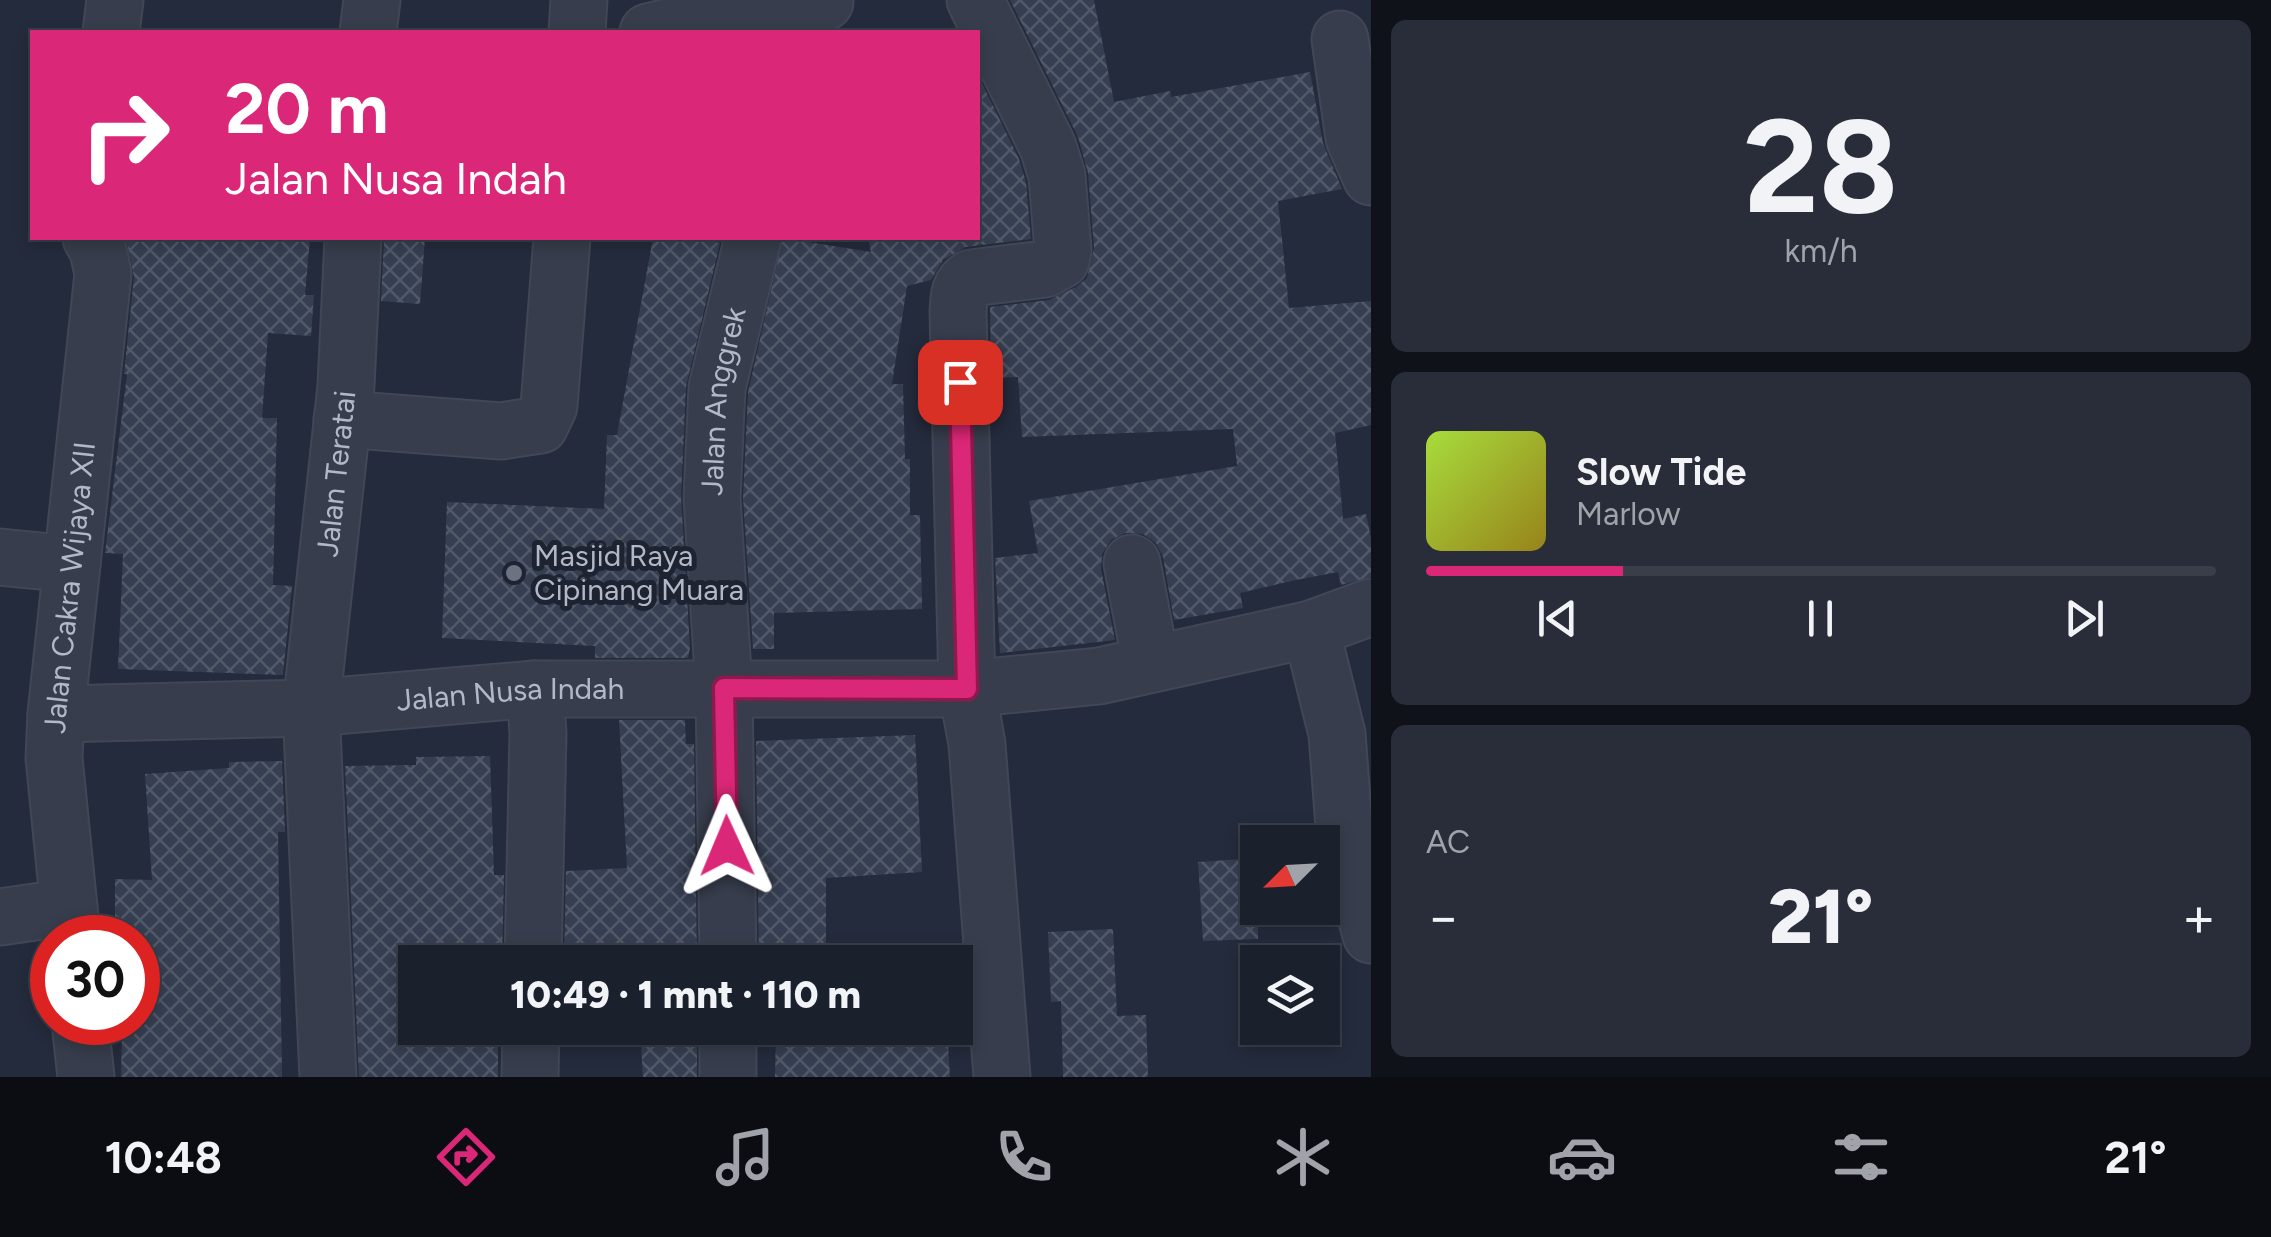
<!DOCTYPE html>
<html lang="id">
<head>
<meta charset="utf-8">
<style>
  body { margin:0; font-family:Figtree,sans-serif; background:#282d39; color:#f1f3f6; height:100vh; display:flex; flex-direction:column; font-size:38px; white-space:nowrap }
  * { box-sizing:border-box; margin:0 }
  p { font-size:32px; color:#a0a3aa }
  .icon { flex:none; width:55px; height:55px; fill:none; stroke:currentColor; stroke-width:2; stroke-linecap:round; stroke-linejoin:round }
  .map { position:relative; flex:1; overflow:hidden }
  .drawer { display:flex; flex-direction:column; gap:20px; padding:20px; background:#0f1219; width:900px }
  .drawer>* { flex:none }
  .hud { position:absolute; left:30px; top:30px; width:950px; height:210px; border-radius:0px; box-shadow:0 5px 15px #0003,0 0 0 2px #393e49; background:#db2777; color:#fff; overflow:hidden }
  .needle { width:65px; rotate:246deg }
  .controls { position:absolute; left:1240px; top:825px; display:grid; gap:20px }
  .controls a { display:grid; place-items:center; width:100px; height:100px; border-radius:0px; background:#1b202d; box-shadow:0 5px 15px #0003,0 0 0 2px #393e49; font-size:50px }
  .speed { position:absolute; left:30px; top:915px; display:flex; gap:20px; font-size:50px; font-weight:700; text-align:center }
  .speed>* { display:grid; place-content:center; width:130px; height:130px; border-radius:50%; background:#1b202d; box-shadow:0 5px 15px #0003,0 0 0 2px #393e49; line-height:1 }
  .speed .limit { border:15px solid #d22; background:#fff; color:#111 }
  .pin { position:absolute; display:grid; place-items:center; width:85px; height:85px; color:#fff; margin:-42px; border-radius:20px; box-shadow:0 5px 15px #0006 }
  .me { position:absolute; width:110px; margin:-55px; rotate:359deg; stroke-linejoin:round; filter:drop-shadow(0 0 8px #0008) }
  .turn { display:flex; align-items:center; gap:35px; height:210px; padding:0 30px; font-size:45px }
  .turn .icon { width:130px; height:130px; stroke-width:2.5 }
  .turn b { display:block; font-size:70px; line-height:85px }
  .big { font-size:75px; font-weight:800; line-height:1.1 }
  .drawer .widget { flex:1; display:flex; flex-direction:column; justify-content:center; gap:15px; min-width:0; padding:0 35px; border-radius:15px; background:#282d39 }
  .drawer .dial { align-items:center; gap:0 }
  .dial b { font-size:130px; line-height:1 }
  .song { display:flex; align-items:center; gap:30px }
  .cover { width:120px; height:120px; border-radius:15px; background:linear-gradient(135deg,hsl(80 70% 55%),hsl(50 70% 35%)) }
  .played { height:10px; border-radius:5px; background:linear-gradient(90deg,#db2777 25%,#393e49 25%) }
  .keys { display:flex; justify-content:space-around; direction:ltr }
  .heat { display:flex; justify-content:space-between; align-items:center; font-size:55px; direction:ltr }
  .trip { position:absolute; left:398px; top:945px; width:575px; height:100px; border-radius:0px; background:#1b202d; box-shadow:0 5px 15px #0003,0 0 0 2px #393e49; font-weight:800; line-height:100px; text-align:center }
  .tabs { display:flex; height:160px; justify-content:space-around; align-items:center; background:#0b0d12; color:#a0a3aa }
  .tabs .icon { width:70px; height:70px }
  .tabs .current { color:#db2777 }
  .tabs b { font-size:45px; color:#f1f3f6 }
  main { display:flex; flex:1; min-height:0 }
  .map>svg:first-child { display:block }
  .building { fill:url(#building-cross-hatch) }
  .lines { fill:none; stroke-linecap:round; stroke-linejoin:round }
  .minor-casing { stroke:#414755; stroke-width:59 }
  .minor { stroke:#373d4c; stroke-width:55 }
  .route-casing { stroke:#8e194d; stroke-width:25 }
  .route { stroke:#db2777; stroke-width:18 }
  .worship-dot { fill:#6b7280; stroke:#1d2331; stroke-width:4 }
  .labels { text-anchor:middle; stroke-width:10; stroke-linejoin:round; paint-order:stroke }
  .street-label { font-size:30px; fill:#b3b8c8; stroke:#1d2331 }
  .poi-label { font-size:30px; fill:#b3b8c8; stroke:#1d2331; text-anchor:start }
</style>
</head>
<body>
<main>
<div class="map">
<svg width="1371" height="1077" viewBox="0 0 1371 1077">
  <defs>
    <pattern id="building-cross-hatch" width="8" height="8" patternUnits="userSpaceOnUse" patternTransform="scale(2.5)"><rect width="8" height="8" fill="#363f52"/><path d="M0 0l8 8M0 8l8-8" fill="none" stroke="#515969"/></pattern>
  </defs>
  <rect width="100%" height="100%" fill="#242b3c"/>
  <!-- building -->
  <path class="building" d="M 1010,0 L 1094,0 L 1114,102 L 1170,91 L 1171,97 L 1310,72 L 1323,143 L 1342,189 L 1278,201 L 1289,308 L 1371,301 L 1371,425 L 1335,433 L 1343,519 L 1366,514 L 1371,538 L 1371,577 L 1341,585 L 1338,572 L 1296,580 L 1240,593 L 1243,608 L 1174,620 L 1163,557 L 1156,543 L 1143,534 L 1125,533 L 1111,540 L 1102,554 L 1101,569 L 1115,640 L 1000,653 L 995,558 L 1038,553 L 1029,501 L 1237,466 L 1233,429 L 1022,437 L 1018,377 L 991,378 L 990,307 L 1049,300 L 1076,287 L 1087,278 L 1094,248 L 1088,173 L 1078,137 Z
    M 978,75 L 1019,159 L 1026,182 L 1031,239 L 966,247 L 943,260 L 931,280 L 907,286 L 892,384 L 903,384 L 905,459 L 910,459 L 910,515 L 920,515 L 922,609 L 774,613 L 774,649 L 753,649 L 743,498 L 748,392 L 783,238 L 871,252 L 868,238 L 978,238 Z
    M 126,238 L 310,238 L 305,295 L 314,295 L 311,336 L 268,333 L 262,418 L 277,418 L 273,585 L 292,586 L 283,675 L 118,669 L 123,554 L 105,553 L 127,374 L 124,374 L 134,277 Z
    M 384,238 L 425,238 L 420,304 L 381,301 Z
    M 653,238 L 692,238 L 720,243 L 686,387 L 681,497 L 690,648 L 688,658 L 595,658 L 595,646 L 442,638 L 447,502 L 604,509 L 607,435 L 617,435 Z
    M 619,720 L 685,720 L 686,744 L 694,744 L 697,962 L 564,962 L 566,871 L 627,868 Z
    M 915,735 L 922,872 L 826,878 L 826,962 L 759,962 L 756,741 Z
    M 490,756 L 494,875 L 504,875 L 502,962 L 415,962 L 415,1028 L 498,1028 L 498,1077 L 359,1077 L 345,766 L 416,765 L 416,757 Z
    M 282,761 L 285,832 L 278,832 L 282,1077 L 121,1077 L 122,1027 L 138,1027 L 138,938 L 115,938 L 115,879 L 152,880 L 145,774 L 229,768 L 229,762 Z
    M 1258,858 L 1258,939 L 1203,941 L 1198,862 Z
    M 1113,929 L 1117,1016 L 1146,1015 L 1148,1077 L 1063,1077 L 1061,1001 L 1051,1002 L 1048,932 Z
    M 640,1028 L 697,1028 L 697,1077 L 643,1077 Z
    M 776,1028 L 947,1028 L 950,1077 L 775,1077 Z"/>
  <g class="lines">
    <!-- minor casing -->
    <g class="minor-casing">
      <g id="minor">
        <path d="M 975,0 L 1048,147 L 1057,176 L 1063,250 L 1061,260 L 1045,269 L 971,278 C 958,286 959,298 958,312 L 967,689 L 977,744 L 1002,1077"/>
        <path d="M 111,32 L 115,0"/>
        <path d="M 368,32 L 372,0"/>
        <path d="M 577,32 L 579,0"/>
        <path d="M 648,32 L 733,11 L 825,2"/>
        <path d="M 1340,39 L 1354,138 L 1371,177"/>
        <path d="M 342,419 L 501,431 L 540,425 L 549,406 L 562,238"/>
        <path d="M 0,557 L 72,564"/>
        <path d="M 1132,563 L 1151,664"/>
        <path d="M 1311,629 L 1337,734 L 1345,840 L 1371,935"/>
        <path id="s1" d="M 56,714 L 311,708 L 535,689 L 967,689 L 1099,676 L 1311,629 L 1371,607"/>
        <path d="M 0,917 L 69,907"/>
        <path id="s2" d="M 72,938 L 54,758 L 56,714 L 103,274 L 98,250 L 91,238"/>
        <path d="M 533,962 L 538,733 L 535,689"/>
        <path id="s3" d="M 728,962 L 724,688 L 712,498 L 717,388 L 753,238"/>
        <path d="M 80,1022 L 86,1077"/>
        <path id="s4" d="M 328,1077 L 311,708 L 346,386 L 353,238"/>
        <path d="M 530,1077 L 531,1028"/>
        <path d="M 728,1077 L 728,1028"/>
      </g>
    </g>
    <!-- minor -->
    <use href="#minor" class="minor"/>
  </g>
  <g class="lines">
    <!-- route casing -->
    <g class="route-casing">
      <path id="route" d="M 727,846 L 724,688 L 967,689 L 960,382"/>
    </g>
    <!-- route -->
    <use href="#route" class="route"/>
  </g>
  <!-- markers -->
  <circle class="worship-dot" cx="514" cy="573" r="10"/>
  <g class="labels">
    <!-- street labels -->
    <g class="street-label">
      <text dy="10" stroke="none"><textPath href="#s3" startOffset="562">Jalan Anggrek</textPath></text>
      <text dy="10" stroke="none"><textPath href="#s4" startOffset="605">Jalan Teratai</textPath></text>
      <text dy="10" stroke="none"><textPath href="#s2" startOffset="352">Jalan Cakra Wijaya XII</textPath></text>
      <text dy="10" stroke="none"><textPath href="#s1" startOffset="455">Jalan Nusa Indah</textPath></text>
    </g>
    <!-- poi labels -->
    <g class="poi-label">
      <text x="534" y="566">Masjid Raya<tspan x="534" dy="34">Cipinang Muara</tspan></text>
    </g>
  </g>
</svg>
<div class="controls">
<a><svg class="needle" viewBox="-14 -14 28 28"><path d="M0-13l5 13h-10z" fill="#e53935"/><path d="M0 13l5-13h-10z" fill="#a0a3aa"/></svg></a>
<a><svg class="icon" aria-label="layers" viewBox="0 0 24 24"><path d="M12 4l9 5-9 5-9-5zM3 14l9 5 9-5"/></svg></a>
</div>
<div class="speed"><div class="limit">30</div></div>
<div class="pin" style="left:960px;top:382px;background:#d93025"><svg class="icon" aria-label="arrive" viewBox="0 0 24 24"><path d="M6 21V4h12l-3 4 3 4H6"/></svg></div>
<svg class="me" style="left:727px;top:846px" viewBox="-20 -20 40 40"><path d="M0-17L14 15 0 8-14 15z" fill="#db2777" stroke="#fff" stroke-width="4"/></svg>
<div class="trip">10:49 · 1 mnt · 110 m</div>
<div class="hud">
<div class="turn"><svg class="icon" aria-label="right" viewBox="0 0 24 24"><path d="M7 20v-9h11M14 6l5 5-5 5"/></svg><div><b>20 m</b>Jalan Nusa Indah</div></div>
</div>
</div>
<section class="drawer">
<div class="widget dial"><b>28</b><p>km/h</p></div>
<div class="widget">
<div class="song"><i class="cover"></i><div><b>Slow Tide</b><p>Marlow</p></div></div>
<div class="played"></div>
<div class="keys"><svg class="icon" aria-label="previous" viewBox="0 0 24 24"><path d="M18 5L8 12l10 7zM5 5v14"/></svg><svg class="icon" aria-label="pause" viewBox="0 0 24 24"><path d="M8 5v14M16 5v14"/></svg><svg class="icon" aria-label="next" viewBox="0 0 24 24"><path d="M6 5l10 7-10 7zM19 5v14"/></svg></div>
</div>
<div class="widget"><p>AC</p>
<div class="heat"><a>−</a><b class="big">21°</b><a>+</a></div>
</div>
</section>
</main>
<nav class="tabs">
<b>10:48</b>
<svg class="icon current" aria-label="directions" viewBox="0 0 24 24"><path d="M12 3l9 9-9 9-9-9zM9 14v-3h6M13 9l2 2-2 2"/></svg>
<svg class="icon" aria-label="music" viewBox="0 0 24 24"><path d="M9 18V5l10-2v13"/><circle cx="6" cy="18" r="3"/><circle cx="16" cy="16" r="3"/></svg>
<svg class="icon" aria-label="phone" viewBox="0 0 24 24"><path d="M5 4h4l2 5-3 2q2 4 5 5l2-3 5 2v4C11 20 4 13 5 4z"/></svg>
<svg class="icon" aria-label="climate" viewBox="0 0 24 24"><path d="M12 3v18M4 7l16 10M4 17L20 7"/></svg>
<svg class="icon" aria-label="car" viewBox="0 0 24 24"><path d="M5 17H2v-5l4-1 3-4h7l3 4 3 1v5h-3M9 17h6M6 11h13"/><circle cx="7" cy="17" r="2"/><circle cx="17" cy="17" r="2"/></svg>
<svg class="icon" aria-label="filters" viewBox="0 0 24 24"><path d="M4 7h16M4 17h16"/><circle cx="9" cy="7" r="2"/><circle cx="15" cy="17" r="2"/></svg>
<b>21°</b>
</nav>
</body>
</html>
